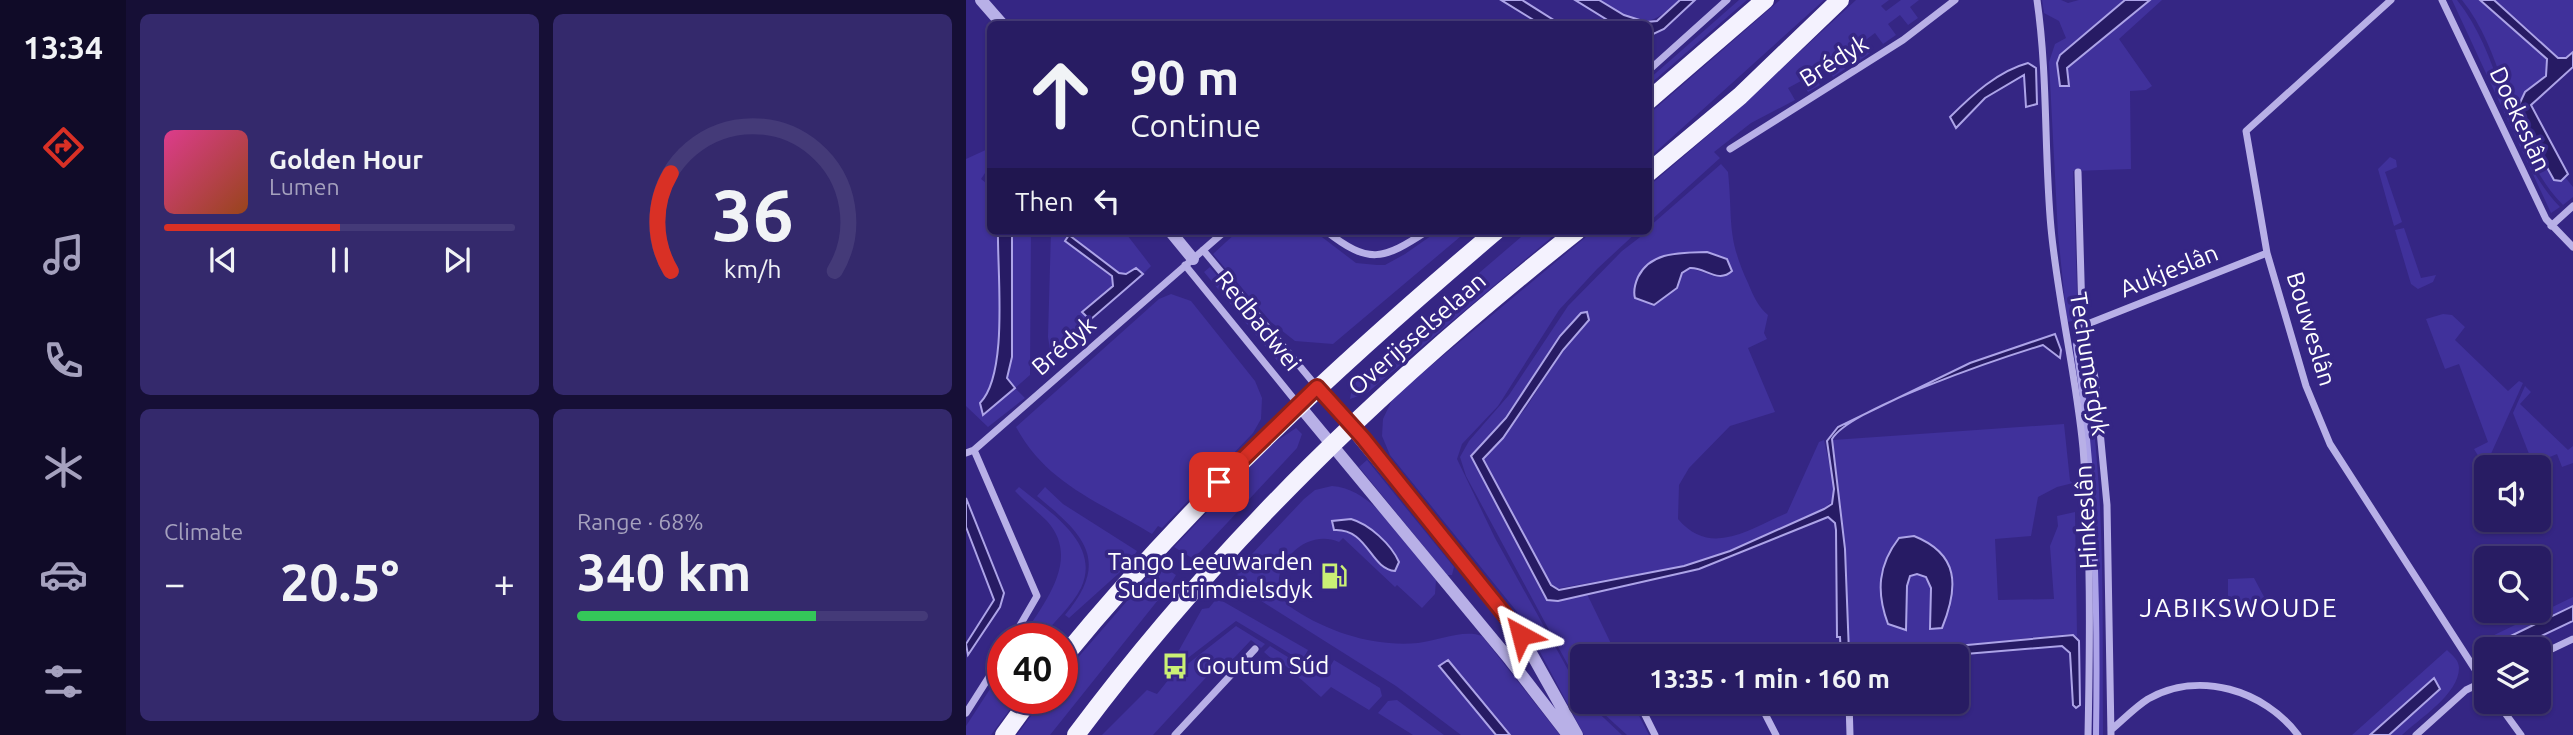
<!DOCTYPE html>
<html lang="en">
<head>
<meta charset="utf-8">
<style>
  body { margin:0; font-family:Ubuntu,sans-serif; background:#34296c; color:#f1f3f6; height:100vh; display:flex; flex-direction:column; font-size:26px; white-space:nowrap }
  * { box-sizing:border-box; margin:0 }
  p { font-size:23px; color:#a5a1be }
  .icon { flex:none; width:38px; height:38px; fill:none; stroke:currentColor; stroke-width:2; stroke-linecap:round; stroke-linejoin:round }
  .map { position:relative; flex:1; overflow:hidden }
  .sheet { display:flex; flex-direction:column; gap:14px; padding:14px; background:#160f36; width:840px }
  .sheet>* { flex:none }
  .top-card { position:absolute; left:21px; top:21px; width:665px; height:214px; border-radius:10px; box-shadow:0 2px 5px #0004,0 0 0 2px #443a78; background:#281c63; color:#f1f3f6; overflow:hidden }
  .buttons { position:absolute; left:1508px; top:455px; display:grid; gap:14px }
  .buttons a { display:grid; place-items:center; width:77px; height:77px; border-radius:10px; background:#281c63; box-shadow:0 2px 5px #0004,0 0 0 2px #443a78; font-size:35px }
  .speed { position:absolute; left:21px; top:623px; display:flex; gap:14px; font-size:35px; font-weight:700; text-align:center }
  .speed>* { display:grid; place-content:center; width:91px; height:91px; border-radius:50%; background:#281c63; box-shadow:0 2px 5px #0004,0 0 0 2px #443a78; line-height:1 }
  .speed .limit { border:10px solid #d22; background:#fff; color:#111 }
  .pin { position:absolute; display:grid; place-items:center; width:60px; height:60px; color:#fff; margin:-30px; border-radius:14px; box-shadow:0 4px 10px #0006 }
  .me { position:absolute; width:77px; margin:-38px; rotate:322deg; stroke-linejoin:round; filter:drop-shadow(0 0 5px #0008) }
  .turn { display:flex; align-items:center; gap:24px; height:147px; padding:0 28px; font-size:32px }
  .turn .icon { width:91px; height:91px; stroke-width:2.5 }
  .turn b { display:block; font-size:49px; line-height:60px }
  .then { display:flex; align-items:center; height:66px; padding:0 28px; background:#0003; gap:14px; font-size:26px }
  .big { font-size:52px; font-weight:700; line-height:1.1 }
  .sheet .tile { flex:1; display:flex; flex-direction:column; justify-content:center; gap:10px; min-width:0; padding:0 24px; border-radius:10px; background:#34296c }
  .sheet .dial { align-items:center; gap:0 }
  .dial svg { height:182px; overflow:visible; fill:none; stroke:#443a78; stroke-width:7; stroke-linecap:round; text-anchor:middle }
  .dial text { fill:#f1f3f6; stroke:none }
  .song { display:flex; align-items:center; gap:21px }
  .cover { width:84px; height:84px; border-radius:10px; background:linear-gradient(135deg,hsl(330 70% 55%),hsl(20 70% 35%)) }
  .played { height:7px; border-radius:4px; background:linear-gradient(90deg,#d93025 50%,#443a78 50%) }
  .keys { display:flex; justify-content:space-around; direction:ltr }
  .heat { display:flex; justify-content:space-between; align-items:center; font-size:38px; direction:ltr }
  .charge { height:10px; border-radius:5px; background:linear-gradient(90deg,#34c759 68%,#443a78 0) }
  .sheet .tiles { flex:1; display:grid; gap:14px; grid-template-columns:repeat(2,1fr) }
  .trip { position:absolute; left:604px; top:644px; width:399px; height:70px; border-radius:10px; background:#281c63; box-shadow:0 2px 5px #0004,0 0 0 2px #443a78; font-weight:700; line-height:70px; text-align:center }
  main { display:flex; flex:1; min-height:0 }
  .dock { display:flex; flex-direction:column; width:126px; justify-content:space-around; align-items:center; background:#100b28; color:#a5a1be }
  .dock .icon { width:49px; height:49px }
  .dock .on { color:#d93025 }
  .dock b { font-size:32px; color:#f1f3f6 }
  .map>svg:first-child { display:block }
  .green { fill:#40319b; fill-rule:evenodd }
  .water { fill:#271b64; stroke:#ada4e8; stroke-width:2 }
  .lines { fill:none; stroke-linecap:round; stroke-linejoin:round }
  .stream { stroke:#ada4e8; stroke-width:6 }
  .minor { stroke:#b8b0e7; stroke-width:7 }
  .tertiary { stroke:#b8b0e7; stroke-width:12 }
  .primary { stroke:#f4f2fe; stroke-width:18 }
  .route-casing { stroke:#8d1f18; stroke-width:18 }
  .route { stroke:#d93025; stroke-width:12 }
  .labels { text-anchor:middle; stroke-width:7; stroke-linejoin:round; paint-order:stroke }
  .street-label { font-size:24px; fill:#fff; stroke:#352684 }
  .poi-label { font-size:24px; fill:#fff; stroke:#352684; text-anchor:end }
  .neighbourhood-label { font-size:26px; letter-spacing:2px; fill:#fff; stroke:#352684 }
</style>
</head>
<body>
<main>
<nav class="dock">
<b>13:34</b>
<svg class="icon on" aria-label="directions" viewBox="0 0 24 24"><path d="M12 3l9 9-9 9-9-9zM9 14v-3h6M13 9l2 2-2 2"/></svg>
<svg class="icon" aria-label="music" viewBox="0 0 24 24"><path d="M9 18V5l10-2v13"/><circle cx="6" cy="18" r="3"/><circle cx="16" cy="16" r="3"/></svg>
<svg class="icon" aria-label="phone" viewBox="0 0 24 24"><path d="M5 4h4l2 5-3 2q2 4 5 5l2-3 5 2v4C11 20 4 13 5 4z"/></svg>
<svg class="icon" aria-label="climate" viewBox="0 0 24 24"><path d="M12 3v18M4 7l16 10M4 17L20 7"/></svg>
<svg class="icon" aria-label="car" viewBox="0 0 24 24"><path d="M5 17H2v-5l4-1 3-4h7l3 4 3 1v5h-3M9 17h6M6 11h13"/><circle cx="7" cy="17" r="2"/><circle cx="17" cy="17" r="2"/></svg>
<svg class="icon" aria-label="filters" viewBox="0 0 24 24"><path d="M4 7h16M4 17h16"/><circle cx="9" cy="7" r="2"/><circle cx="15" cy="17" r="2"/></svg>
</nav>
<section class="sheet">
<div class="tiles">
<div class="tile">
<div class="song"><i class="cover"></i><div><b>Golden Hour</b><p>Lumen</p></div></div>
<div class="played"></div>
<div class="keys"><svg class="icon" aria-label="previous" viewBox="0 0 24 24"><path d="M18 5L8 12l10 7zM5 5v14"/></svg><svg class="icon" aria-label="pause" viewBox="0 0 24 24"><path d="M8 5v14M16 5v14"/></svg><svg class="icon" aria-label="next" viewBox="0 0 24 24"><path d="M6 5l10 7-10 7zM19 5v14"/></svg></div>
</div>
<div class="tile dial"><svg viewBox="0 0 100 80">
<path d="M14 69A42 42 0 1 1 86 69"/>
<path d="M14 69A42 42 0 0 1 14 26" stroke="#d93025"/>
<text x="50" y="56" font-size="32" font-weight="700">36</text>
<text x="50" y="72" font-size="11">km/h</text>
</svg></div>
<div class="tile"><p>Climate</p>
<div class="heat"><a>−</a><b class="big">20.5°</b><a>+</a></div>
</div>
<div class="tile"><p>Range · 68%</p><b class="big">340 km</b><div class="charge"></div></div>
</div>
</section>
<div class="map">
<svg width="1607" height="735" viewBox="0 0 1607 735">
  <rect width="100%" height="100%" fill="#352684"/>
  <!-- green -->
  <path class="green" d="M 633,0 L 714,0 C 677,33 672,24 633,0 Z
    M 773,0 L 781,0 L 683,85 L 683,79 Z
    M 814,0 L 858,0 L 683,158 L 683,114 Z
    M 890,0 L 923,0 L 915,6 L 920,11 L 935,0 L 953,0 L 944,7 L 952,18 L 942,25 L 934,15 L 922,24 L 930,35 L 917,44 L 909,33 L 897,42 L 904,53 L 893,61 L 885,50 L 873,58 L 879,69 L 867,77 L 860,66 L 847,74 L 854,85 L 842,92 L 835,81 L 822,88 L 829,100 L 785,123 L 748,152 L 754,158 L 683,222 L 683,186 L 759,121 Z
    M 1076,0 L 1095,0 L 1102,3 L 1113,0 L 1159,0 L 1094,55 L 1101,88 L 1101,68 L 1184,0 L 1196,0 L 1153,39 L 1186,86 L 1180,90 L 1164,91 L 1165,169 L 1107,171 L 1112,320 L 1101,322 L 1092,234 L 1083,62 L 1089,44 L 1100,38 L 1093,21 L 1078,13 Z
    M 1486,0 L 1491,0 C 1540,61 1539,151 1594,207 L 1585,213 Z
    M 1496,0 L 1514,0 L 1581,59 L 1580,76 L 1559,92 L 1552,107 L 1557,124 L 1588,180 L 1595,181 L 1599,177 L 1607,187 L 1607,197 L 1597,205 C 1542,150 1544,60 1496,0 Z
    M 1528,0 L 1607,0 L 1607,52 L 1600,58 L 1592,58 Z
    M 24,148 L 24,172 L 21,170 L 15,179 L 24,186 L 24,231 L 32,231 C 31,272 43,374 14,403 L 41,378 L 46,357 L 46,231 L 65,231 L 64,375 L 49,388 L 59,398 L 22,427 L 0,406 L 0,159 Z
    M 1424,157 L 1430,160 L 1431,167 L 1419,172 L 1436,222 L 1428,226 L 1412,169 Z
    M 755,164 L 762,172 C 767,220 760,236 782,283 C 787,295 792,307 802,315 L 798,333 L 801,339 L 782,348 L 809,412 L 764,426 L 723,468 L 713,485 L 712,519 C 745,558 783,529 821,513 L 853,442 L 858,440 L 867,481 L 867,500 L 858,509 L 764,551 L 718,566 L 588,589 L 517,459 L 560,408 L 621,312 L 615,313 L 587,345 L 539,418 L 505,456 L 577,595 L 592,601 L 621,594 L 651,656 L 616,656 L 616,691 L 500,476 L 494,457 L 503,441 L 543,395 L 602,306 L 656,251 L 682,231 L 683,227 ZM 761,259 L 751,277 L 724,268 L 667,292 L 679,265 Z
    M 1438,228 L 1455,278 L 1470,275 L 1467,282 L 1452,289 L 1445,284 L 1429,230 Z
    M 85,231 L 158,231 L 185,266 L 177,274 L 169,268 L 160,274 L 153,273 L 104,235 L 99,241 L 146,276 L 147,286 L 116,312 L 124,320 L 85,356 L 82,337 Z
    M 272,231 L 348,231 L 390,263 L 411,265 L 419,265 L 439,254 L 472,231 L 501,231 L 367,344 L 329,341 L 305,322 L 247,254 Z
    M 562,231 L 593,231 L 401,393 L 384,399 L 386,387 L 400,370 Z
    M 627,231 L 672,231 L 631,269 L 593,310 L 532,406 L 496,444 L 491,459 L 529,538 L 616,695 L 616,702 L 621,702 L 656,735 L 618,735 L 556,618 L 424,455 L 416,436 L 417,419 L 426,400 L 437,389 Z
    M 244,267 L 323,365 L 318,369 L 238,272 Z
    M 205,294 L 225,301 L 289,381 L 296,398 L 295,419 L 287,433 L 196,528 L 192,526 L 186,534 C 132,501 81,484 50,427 L 193,299 Z
    M 1477,314 L 1486,315 L 1499,327 L 1489,340 L 1542,391 L 1553,381 L 1557,383 L 1519,467 L 1508,449 L 1522,442 L 1493,364 L 1479,369 L 1460,319 Z
    M 1114,340 C 1141,469 1136,604 1137,735 L 1127,735 C 1131,604 1126,473 1106,343 Z
    M 1559,386 L 1565,392 L 1554,404 L 1602,450 L 1607,446 L 1607,463 L 1596,467 L 1591,454 L 1567,464 L 1547,413 Z
    M 1098,424 L 1104,481 L 1107,483 L 1091,487 L 1072,497 L 1065,536 L 1029,539 L 1032,600 L 1088,599 L 1084,546 L 1092,526 L 1091,516 L 1109,512 L 1111,636 L 1103,634 L 888,656 L 882,653 L 879,549 L 867,440 ZM 933,538 L 985,607 L 964,629 L 965,588 L 960,577 L 951,574 L 944,576 L 941,586 L 939,630 Z
    M 330,428 L 336,434 L 331,448 L 234,552 L 226,558 L 208,547 L 305,445 Z
    M 401,460 L 488,567 L 486,575 L 481,575 L 393,467 Z
    M 366,486 C 409,488 444,549 470,580 L 469,594 L 456,608 L 431,585 L 429,587 L 377,538 L 373,542 C 333,524 288,584 329,610 C 364,633 410,647 452,643 C 472,641 497,629 516,636 L 594,735 L 544,735 L 482,660 L 473,666 L 530,735 L 495,735 L 430,686 L 265,582 L 272,574 L 269,572 L 338,499 L 349,490 Z
    M 53,487 C 82,511 136,543 115,588 C 106,606 87,623 74,639 L 55,639 C 77,604 116,560 81,521 C 71,511 59,502 49,491 Z
    M 79,487 L 97,504 L 171,551 L 162,565 L 103,618 L 99,615 C 145,560 118,535 71,496 Z
    M 193,564 L 210,575 L 204,585 L 84,735 L 51,735 L 78,698 L 96,698 L 96,676 Z
    M 1288,578 L 1304,608 L 1262,608 L 1262,579 Z
    M 1607,597 L 1607,606 L 1524,646 L 1526,649 L 1521,649 L 1521,664 L 1516,662 L 1513,649 L 1522,638 Z
    M 251,598 L 342,650 L 336,661 L 270,621 L 218,661 L 211,655 L 212,652 L 236,609 L 243,608 Z
    M 270,626 L 299,644 L 295,648 L 285,640 L 252,675 L 246,671 L 187,735 L 136,735 L 181,690 L 191,694 L 211,669 L 214,670 Z
    M 304,646 L 338,667 L 343,661 L 361,672 L 368,660 L 414,688 L 416,696 L 403,710 L 365,687 L 355,697 L 312,659 L 309,662 L 298,652 Z
    M 1481,650 C 1486,655 1493,660 1493,668 C 1493,694 1453,719 1436,735 L 1423,735 L 1474,689 L 1468,679 L 1404,735 L 1386,735 Z
    M 37,669 L 37,698 L 51,698 L 50,701 L 25,735 L 0,735 L 0,726 Z
    M 431,700 L 478,735 L 447,735 L 412,713 L 422,701 Z
    M 625,702 L 673,702 L 674,705 L 669,708 L 683,735 L 661,735 Z"/>
  <!-- water -->
  <path class="water" d="M 535,0 L 556,0 L 594,24 L 574,24 Z
    M 609,0 L 633,0 L 658,15 L 680,22 L 691,21 L 714,0 L 729,0 L 698,29 L 683,36 L 682,24 L 648,24 Z
    M 1159,0 L 1184,0 L 1101,68 L 1103,86 L 1094,86 L 1091,63 L 1094,55 Z
    M 1514,0 L 1528,0 L 1592,58 L 1600,58 L 1607,52 L 1607,67 L 1565,105 L 1602,174 L 1595,181 L 1588,180 L 1557,124 L 1552,107 L 1559,92 L 1580,76 L 1581,59 Z
    M 1062,63 L 1070,68 L 1071,104 L 1060,107 L 1058,75 L 1019,98 L 990,128 L 984,117 C 1006,95 1032,71 1062,63 Z
    M 32,231 L 46,231 L 46,357 L 41,378 L 49,388 L 17,415 L 14,403 C 43,374 31,271 32,231 Z
    M 103,235 L 153,273 L 160,274 L 170,268 L 177,274 L 124,320 L 116,312 L 147,286 L 146,276 L 99,241 Z
    M 741,252 L 761,259 L 766,271 C 752,284 739,267 724,268 L 716,273 L 711,288 L 688,305 L 669,298 C 667,291 669,284 672,277 C 685,251 715,253 741,252 Z
    M 621,312 L 623,320 L 597,350 L 537,438 L 517,459 L 585,585 L 593,590 L 718,566 L 764,551 L 858,509 L 866,504 L 868,489 L 861,441 L 872,427 L 1004,363 L 1089,334 L 1095,350 L 1094,358 L 1077,345 C 1038,357 884,408 866,439 L 879,549 L 883,653 L 894,655 L 1107,635 L 1113,641 L 1114,705 L 1110,708 L 1107,705 L 1104,653 L 1096,646 L 975,656 L 875,656 L 874,637 L 871,637 L 870,530 L 869,523 L 862,517 L 733,569 L 592,601 L 581,600 L 505,456 L 540,418 L 594,336 L 615,313 Z
    M 0,498 L 38,593 L 34,607 L 2,655 L 0,644 L 28,600 L 0,527 Z
    M 385,519 C 403,524 425,544 433,562 L 429,571 C 404,569 402,528 368,530 L 366,521 Z
    M 948,536 C 993,554 993,586 976,628 L 964,629 L 965,588 L 960,577 L 951,574 L 944,576 L 941,586 L 940,630 L 922,624 C 910,592 912,565 933,538 Z
    M 1607,606 L 1607,621 L 1548,649 L 1526,649 L 1524,646 Z
    M 482,660 L 544,735 L 530,735 L 473,666 Z
    M 1468,678 L 1474,689 L 1423,735 L 1404,735 Z"/>
  <g class="lines">
    <!-- stream -->
    <path class="stream" d="M 1110,345 C 1129,475 1132,604 1130,735"/>
    <!-- minor -->
    <path class="minor" d="M 1071,0 C 1082,76 1078,152 1085,228 C 1092,302 1110,374 1117,448 C 1125,543 1124,640 1122,735
      M 1425,0 L 1280,131 L 1301,253 L 1340,386 L 1364,444 L 1521,688
      M 1476,0 L 1580,219 L 1607,247
      M 682,71 L 761,0
      M 764,149 L 937,40 L 989,0
      M 1112,172 L 1116,315 L 1129,378 L 1141,505 L 1145,735
      M 1585,226 L 1607,206
      M 360,231 C 403,265 417,260 461,231
      M 237,250 L 351,387
      M 219,265 L 332,404
      M 1119,325 L 1301,253
      M 8,450 L 71,596 L 46,639
      M 0,453 L 8,450 L 259,231
      M 1573,655 L 1607,639
      M 793,702 L 810,735
      M 883,702 L 884,735
      M 1531,702 L 1555,735
      M 0,713 L 37,655
      M 1145,730 C 1157,720 1168,708 1182,699 C 1233,670 1298,690 1332,735
      M 209,735 L 289,649
      M 689,735 L 678,713 L 703,702
      M 1450,735 L 1500,690 L 1521,680"/>
    <!-- tertiary -->
    <path class="tertiary" d="M 15,0 L 36,24
      M 204,231 L 227,259
      M 351,387 L 555,635 L 611,735
      M 332,404 L 544,660 L 602,735"/>
    <!-- primary -->
    <path class="primary" d="M 682,101 L 799,0
      M 682,173 L 774,96 L 874,0
      M 96,659 C 227,499 373,364 530,231
      M 38,735 L 65,698
      M 110,735 C 253,543 424,379 611,231"/>
  </g>
  <g class="lines">
    <!-- route casing -->
    <g class="route-casing">
      <path id="route" d="M 253,482 L 351,387 L 397,438 L 555,635"/>
    </g>
    <!-- route -->
    <use href="#route" class="route"/>
  </g>
  <!-- icons -->
  <defs>
    <g id="fuel-bare" transform="scale(2.1)"><path d="M-5.5-6h7V0h2V4h1.3V-2.5L3-4.5l.8-.8L6-3V5H2.5V1h-1V6h-7ZM-4.2-4.7v3.2H.2V-4.7Z" fill="#caf075" stroke="#352684" stroke-width="2.5" paint-order="stroke"/></g>
    <g id="bus-bare" transform="scale(2.1)"><path d="M-5-6H5V4H4V6H2V4H-2V6H-4V4H-5ZM-3.5-4V0h7V-4ZM-3.5 1.2v1.5H-2V1.2ZM2 1.2v1.5H3.5V1.2Z" fill="#caf075" stroke="#352684" stroke-width="2.5" paint-order="stroke"/></g>
  </defs>
  <g fill-rule="evenodd">
    <use href="#fuel-bare" x="368" y="576"/>
    <use href="#bus-bare" x="209" y="666"/>
  </g>
  <g class="labels">
    <!-- street labels -->
    <g class="street-label">
      <text transform="translate(868 61) rotate(-32)" y="8">Brédyk</text>
      <text transform="translate(1554 119) rotate(65)" y="8">Doekeslân</text>
      <text transform="translate(1203 271) rotate(-22)" y="8">Aukjeslân</text>
      <text transform="translate(292 321) rotate(51)" y="8">Redbadwei</text>
      <text transform="translate(1345 329) rotate(73)" y="8">Bouweslân</text>
      <text transform="translate(451 334) rotate(-41)" y="8">Overijsselselaan</text>
      <text transform="translate(98 346) rotate(-41)" y="8">Brédyk</text>
      <text transform="translate(1123 364) rotate(81)" y="8">Techumerdyk</text>
      <text transform="translate(1120 517) rotate(-93)" y="8">Hinkeslân</text>
    </g>
    <!-- poi labels -->
    <g class="poi-label">
      <text x="347" y="570">Tango Leeuwarden<tspan x="347" dy="28">Sudertrimdielsdyk</tspan></text>
      <text x="230" y="674" text-anchor="start">Goutum Súd</text>
    </g>
    <!-- neighbourhood labels -->
    <g class="neighbourhood-label">
      <text x="1273" y="617">JABIKSWOUDE</text>
    </g>
  </g>
</svg>
<div class="buttons">
<a><svg class="icon" aria-label="sound" viewBox="0 0 24 24"><path d="M4 9h4l5-4v14l-5-4H4zM17 9q2 3 0 6"/></svg></a>
<a><svg class="icon" aria-label="search" viewBox="0 0 24 24"><circle cx="10" cy="10" r="6"/><path d="M15 15l6 6"/></svg></a>
<a><svg class="icon" aria-label="layers" viewBox="0 0 24 24"><path d="M12 4l9 5-9 5-9-5zM3 14l9 5 9-5"/></svg></a>
</div>
<div class="speed"><div class="limit">40</div></div>
<div class="pin" style="left:253px;top:482px;background:#d93025"><svg class="icon" aria-label="arrive" viewBox="0 0 24 24"><path d="M6 21V4h12l-3 4 3 4H6"/></svg></div>
<svg class="me" style="left:555px;top:635px" viewBox="-20 -20 40 40"><path d="M0-17L14 15 0 8-14 15z" fill="#d93025" stroke="#fff" stroke-width="4"/></svg>
<div class="trip">13:35 · 1 min · 160 m</div>
<div class="top-card">
<div class="turn"><svg class="icon" aria-label="ahead" viewBox="0 0 24 24"><path d="M12 20V5M6 11l6-6 6 6"/></svg><div><b>90 m</b>Continue</div></div>
<div class="then">Then<svg class="icon" aria-label="left" viewBox="0 0 24 24"><path d="M17 20v-9H6M10 6l-5 5 5 5"/></svg></div>
</div>
</div>
</main>
</body>
</html>
